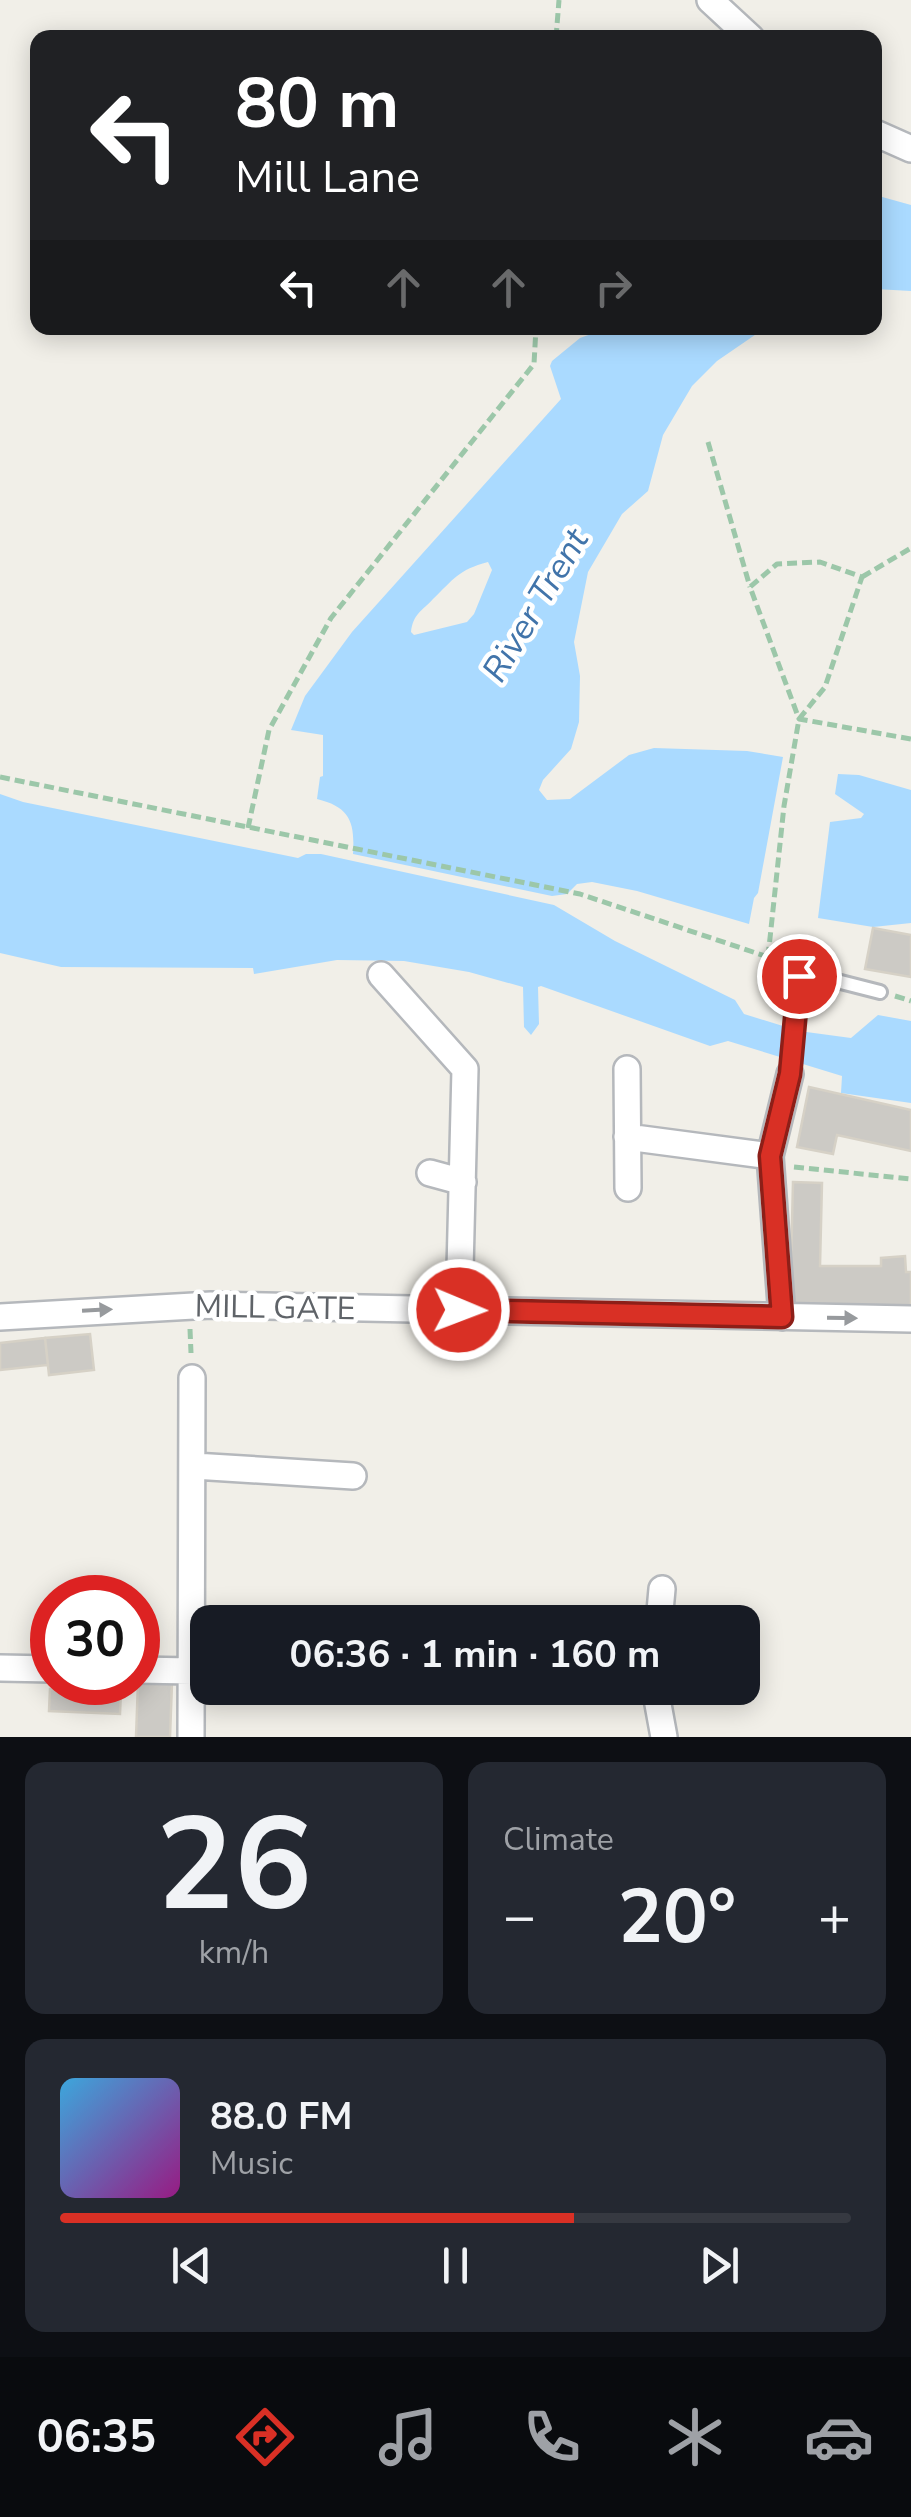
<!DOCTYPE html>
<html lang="en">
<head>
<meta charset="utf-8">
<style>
  body { margin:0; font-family:"Nunito Sans",sans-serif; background:#242831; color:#f1f3f6; height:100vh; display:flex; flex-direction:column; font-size:38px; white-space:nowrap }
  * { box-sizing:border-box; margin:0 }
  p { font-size:32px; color:#9ea1a6 }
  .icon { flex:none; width:55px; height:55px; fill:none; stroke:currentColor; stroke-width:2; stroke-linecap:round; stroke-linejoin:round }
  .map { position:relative; height:1737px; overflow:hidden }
  .side { display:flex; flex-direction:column; gap:25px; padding:25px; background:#0d0f14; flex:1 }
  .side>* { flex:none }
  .banner { position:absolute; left:30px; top:30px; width:852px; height:305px; border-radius:20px; box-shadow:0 5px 25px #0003; background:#202124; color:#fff; overflow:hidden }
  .speed { position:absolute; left:30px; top:1575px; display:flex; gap:20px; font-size:50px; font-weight:700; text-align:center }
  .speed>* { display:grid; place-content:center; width:130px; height:130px; border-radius:50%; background:#171b24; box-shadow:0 5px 25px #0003; line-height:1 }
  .speed .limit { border:15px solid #d22; background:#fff; color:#111 }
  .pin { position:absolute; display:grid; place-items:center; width:85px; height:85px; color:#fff; margin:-42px; border:5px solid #fff; border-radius:50%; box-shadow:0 2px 10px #0007 }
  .me { position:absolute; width:110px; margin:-55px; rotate:91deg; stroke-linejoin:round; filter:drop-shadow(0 0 8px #0008) }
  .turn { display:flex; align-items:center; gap:35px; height:210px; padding:0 40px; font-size:45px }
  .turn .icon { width:130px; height:130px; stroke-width:2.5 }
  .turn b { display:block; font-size:70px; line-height:85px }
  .lanes { display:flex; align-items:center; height:95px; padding:0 40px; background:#0003; justify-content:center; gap:50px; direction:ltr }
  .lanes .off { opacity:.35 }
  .big { font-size:75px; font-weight:700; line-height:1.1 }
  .side .widget { flex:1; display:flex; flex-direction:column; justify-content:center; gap:15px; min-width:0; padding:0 35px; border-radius:20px; background:#242831 }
  .side .dial { align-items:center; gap:0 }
  .dial b { font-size:130px; line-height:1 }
  .song { display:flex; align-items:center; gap:30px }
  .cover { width:120px; height:120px; border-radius:15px; background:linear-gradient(135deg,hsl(200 70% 55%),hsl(310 70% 35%)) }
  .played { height:10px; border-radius:5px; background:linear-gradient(90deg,#d93025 65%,#363941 65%) }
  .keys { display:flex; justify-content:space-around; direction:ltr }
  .heat { display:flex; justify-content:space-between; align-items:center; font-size:55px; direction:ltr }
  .side .tiles { flex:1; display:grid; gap:25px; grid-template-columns:1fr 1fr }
  .widget:last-child { grid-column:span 2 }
  .trip { position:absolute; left:190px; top:1605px; width:570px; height:100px; border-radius:20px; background:#171b24; box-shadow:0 5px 25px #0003; font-weight:700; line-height:100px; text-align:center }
  .tab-bar { display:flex; height:160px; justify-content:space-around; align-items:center; background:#090b0e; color:#9ea1a6 }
  .tab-bar .icon { width:70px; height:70px }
  .tab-bar .on { color:#d93025 }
  .tab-bar b { font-size:45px; color:#f1f3f6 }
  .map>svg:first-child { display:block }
  .water { fill:#aadaff; fill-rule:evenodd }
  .building { fill:#cccac5; stroke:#d6d1c6; stroke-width:2.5 }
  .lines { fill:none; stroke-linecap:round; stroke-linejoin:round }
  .service-casing { stroke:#b5b8bc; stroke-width:18 }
  .minor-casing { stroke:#b5b8bc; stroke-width:30 }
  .path { stroke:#9cc7a9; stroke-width:5; stroke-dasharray:10 5; stroke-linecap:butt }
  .service { stroke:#fff; stroke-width:12 }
  .minor { stroke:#fff; stroke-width:25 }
  .oneway { fill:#979a9d }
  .route-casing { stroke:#8d1f18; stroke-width:25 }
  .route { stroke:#d93025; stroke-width:18 }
  .labels { text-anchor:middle; stroke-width:9; stroke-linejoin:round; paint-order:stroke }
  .street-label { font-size:32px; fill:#5f6368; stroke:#fff }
  .water-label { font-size:35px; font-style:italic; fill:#4174aa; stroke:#fff }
</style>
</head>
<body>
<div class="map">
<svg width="911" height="1737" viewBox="0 0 911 1737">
  <rect width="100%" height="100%" fill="#f1efe8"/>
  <!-- water -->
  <path class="water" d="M 875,195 L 911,205 L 911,291 L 875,289 Z
    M 608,328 L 765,328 L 717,361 L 692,386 L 663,435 L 648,491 L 622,514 L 588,572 L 574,642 L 580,676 L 579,722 L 571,749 L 543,780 L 539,790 L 547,800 L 570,799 L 629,755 L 654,748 L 747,751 L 783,757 L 758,893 L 754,898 L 749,924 L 637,891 L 592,882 L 577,884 L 567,894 L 552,896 L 353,854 C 355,822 350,807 317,799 L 320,777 L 323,776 L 323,735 L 291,730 L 305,696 L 352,632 L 561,399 L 550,366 L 552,361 L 580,338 ZM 488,562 L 492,570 L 474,614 L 467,622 L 414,635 L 411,632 C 413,614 422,611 433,599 C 454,579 458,570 488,562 Z
    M 838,774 L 859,775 L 911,790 L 911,923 L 873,927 L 818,918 L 830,822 L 861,818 L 864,814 L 835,794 Z
    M 0,794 L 23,802 L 298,858 L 306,854 L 321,854 L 554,905 L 615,941 L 735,1000 L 744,1014 L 799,1031 L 851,1038 L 878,1015 L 911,1021 L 911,1103 L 841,1093 L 842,1076 L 728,1041 L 710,1046 L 541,986 L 538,987 L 539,1024 L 531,1035 L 524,1027 L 523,987 L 469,972 L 404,961 L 337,960 L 254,974 L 253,968 L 61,967 L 0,953 Z"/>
  <!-- building -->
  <path class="building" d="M 873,928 L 911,935 L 911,977 L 865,969 Z
    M 809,1087 L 911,1110 L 911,1151 L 837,1135 L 833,1154 L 797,1147 Z
    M 793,1182 L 822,1183 L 820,1266 L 881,1266 L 881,1258 L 905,1256 L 906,1272 L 911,1272 L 911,1309 L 790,1306 Z
    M 90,1334 L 94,1370 L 49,1375 L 45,1338 Z
    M 45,1338 L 48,1365 L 0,1370 L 0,1343 Z
    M 138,1682 L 172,1683 L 170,1737 L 136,1737 Z
    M 50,1689 L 121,1692 L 120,1714 L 49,1711 Z"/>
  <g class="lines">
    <!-- service casing -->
    <g class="service-casing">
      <path id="service" d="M 790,1074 L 799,976 L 829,979 L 880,992"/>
    </g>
    <!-- minor casing -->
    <g class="minor-casing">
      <path id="minor" d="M 710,0 L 751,38
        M 875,133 L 911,149
        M 381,975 L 465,1069 L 459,1310
        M 627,1069 L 628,1188
        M 627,1137 L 770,1156
        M 430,1173 L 463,1182
        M 0,1317 L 211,1305 L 911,1319
        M 782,1317 L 770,1156 L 790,1074
        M 194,1466 L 353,1476
        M 659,1622 L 662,1589
        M 0,1668 L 52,1669
        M 138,1670 L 191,1671
        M 655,1688 L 664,1737
        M 191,1737 L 192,1378"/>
    </g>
    <!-- path -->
    <path class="path" d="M 556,38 L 559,0
      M 708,442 L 750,587
      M 862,577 L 911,548
      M 0,777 L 580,894 L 768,957 L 783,967
      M 248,828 L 269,730 L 331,618 L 534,364 L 536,328
      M 768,957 L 784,806 L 799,719 L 825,687 L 862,577 L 820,562 L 777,564 L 750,587 L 799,719 L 911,739
      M 895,996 L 911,1001
      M 794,1167 L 911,1179
      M 190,1329 L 191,1353"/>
    <!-- service -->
    <use href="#service" class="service"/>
    <!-- minor -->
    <use href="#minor" class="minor"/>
  </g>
  <!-- one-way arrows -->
  <defs><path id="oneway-solid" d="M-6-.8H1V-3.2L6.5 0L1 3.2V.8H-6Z" transform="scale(2.5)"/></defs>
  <g class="oneway">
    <use href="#oneway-solid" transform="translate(97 1310) rotate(-3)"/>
    <use href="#oneway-solid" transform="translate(842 1318) rotate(1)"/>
  </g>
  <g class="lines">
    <!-- route casing -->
    <g class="route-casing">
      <path id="route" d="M 459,1310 L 782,1317 L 770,1156 L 790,1074 L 799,976"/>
    </g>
    <!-- route -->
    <use href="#route" class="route"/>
  </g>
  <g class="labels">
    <!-- street labels -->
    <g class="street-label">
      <text transform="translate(275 1307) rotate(1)" y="11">MILL GATE</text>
    </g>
    <!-- water labels -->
    <g class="water-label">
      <text transform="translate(535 605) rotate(-59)" y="12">River Trent</text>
    </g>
  </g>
</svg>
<div class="speed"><div class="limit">30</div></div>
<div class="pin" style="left:799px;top:976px;background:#d93025"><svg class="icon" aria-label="arrive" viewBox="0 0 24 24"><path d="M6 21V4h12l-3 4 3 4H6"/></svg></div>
<svg class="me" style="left:459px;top:1310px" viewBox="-20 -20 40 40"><circle r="17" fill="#d93025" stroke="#fff" stroke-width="3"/><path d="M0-11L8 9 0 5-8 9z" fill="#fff"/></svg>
<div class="trip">06:36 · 1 min · 160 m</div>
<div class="banner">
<div class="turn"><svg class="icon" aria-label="left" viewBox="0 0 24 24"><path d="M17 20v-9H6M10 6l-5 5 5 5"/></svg><div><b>80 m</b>Mill Lane</div></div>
<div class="lanes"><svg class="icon" aria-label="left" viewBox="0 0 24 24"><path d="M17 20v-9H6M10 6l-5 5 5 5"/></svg><svg class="icon off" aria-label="ahead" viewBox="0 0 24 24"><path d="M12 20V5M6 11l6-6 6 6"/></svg><svg class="icon off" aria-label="ahead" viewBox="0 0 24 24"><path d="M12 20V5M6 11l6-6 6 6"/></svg><svg class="icon off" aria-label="right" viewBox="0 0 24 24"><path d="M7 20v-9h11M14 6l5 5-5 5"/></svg></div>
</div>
</div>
<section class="side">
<div class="tiles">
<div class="widget dial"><b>26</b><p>km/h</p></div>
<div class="widget"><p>Climate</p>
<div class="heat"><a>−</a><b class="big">20°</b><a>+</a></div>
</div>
<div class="widget">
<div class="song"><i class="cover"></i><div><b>88.0 FM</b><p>Music</p></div></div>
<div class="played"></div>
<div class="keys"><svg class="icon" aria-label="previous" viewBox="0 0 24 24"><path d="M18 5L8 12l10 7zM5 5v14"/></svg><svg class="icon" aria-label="pause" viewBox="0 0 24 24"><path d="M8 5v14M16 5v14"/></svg><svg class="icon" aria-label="next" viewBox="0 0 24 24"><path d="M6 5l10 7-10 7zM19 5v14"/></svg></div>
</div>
</div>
</section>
<nav class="tab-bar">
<b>06:35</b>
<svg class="icon on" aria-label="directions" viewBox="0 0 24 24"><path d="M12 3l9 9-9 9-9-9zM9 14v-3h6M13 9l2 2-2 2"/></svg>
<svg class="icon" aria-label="music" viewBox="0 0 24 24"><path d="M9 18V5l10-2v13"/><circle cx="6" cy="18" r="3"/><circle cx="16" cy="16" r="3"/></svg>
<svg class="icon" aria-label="phone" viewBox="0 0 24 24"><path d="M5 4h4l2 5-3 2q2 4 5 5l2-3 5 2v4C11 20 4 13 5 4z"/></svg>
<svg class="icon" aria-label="climate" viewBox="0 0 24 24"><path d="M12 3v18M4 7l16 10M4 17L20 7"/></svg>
<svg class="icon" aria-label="car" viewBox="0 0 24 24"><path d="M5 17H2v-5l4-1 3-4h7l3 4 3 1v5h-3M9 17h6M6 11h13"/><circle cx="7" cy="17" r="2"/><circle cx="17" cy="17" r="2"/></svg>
</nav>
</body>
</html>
